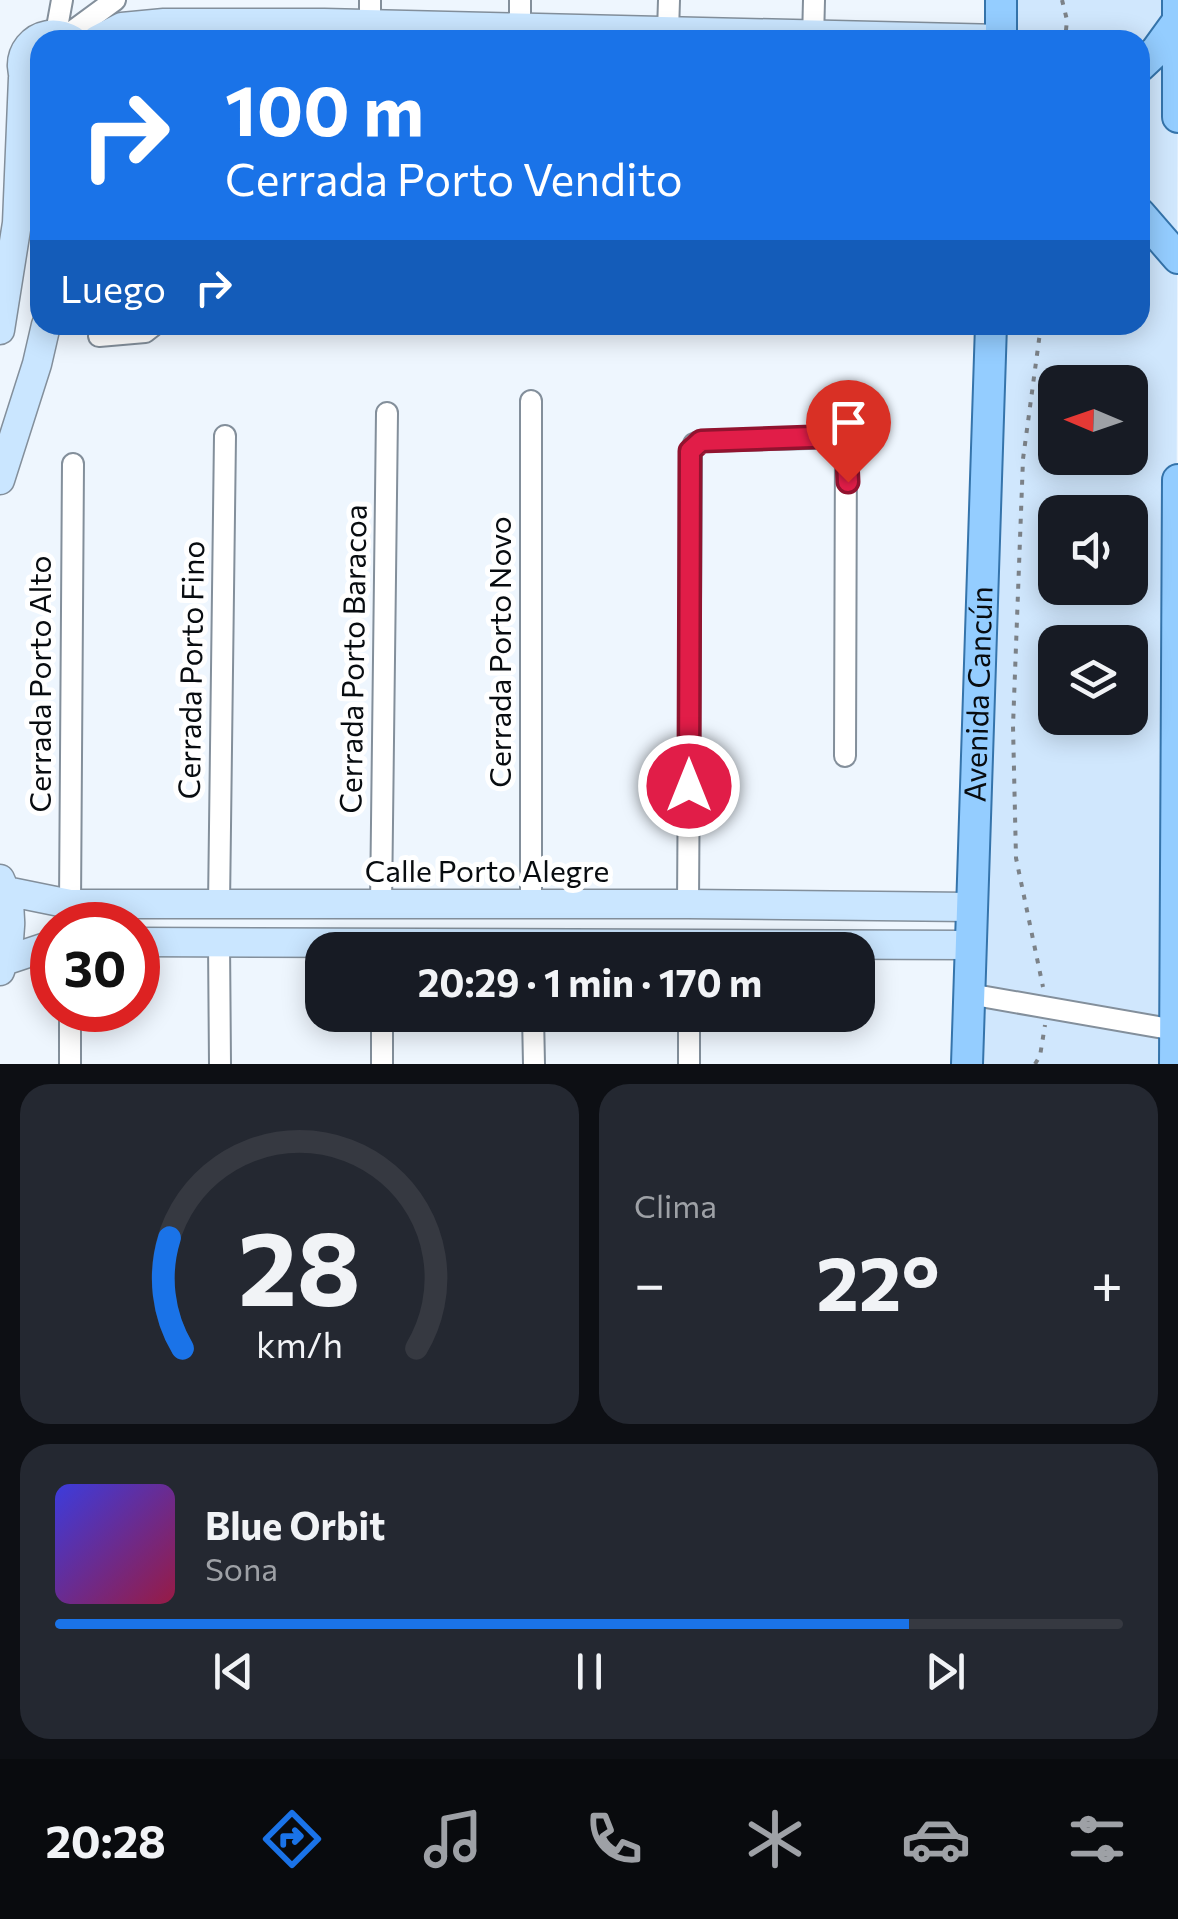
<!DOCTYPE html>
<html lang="es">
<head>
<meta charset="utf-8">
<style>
  body { margin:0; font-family:Commissioner,sans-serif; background:#242831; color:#f1f3f6; height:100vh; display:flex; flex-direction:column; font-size:38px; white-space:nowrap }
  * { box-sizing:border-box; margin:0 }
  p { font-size:32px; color:#9ea1a6 }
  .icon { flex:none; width:55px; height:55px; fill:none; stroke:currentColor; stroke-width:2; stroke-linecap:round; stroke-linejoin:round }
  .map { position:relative; height:1064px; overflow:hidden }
  .drawer { display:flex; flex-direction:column; gap:20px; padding:20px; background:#0d0f14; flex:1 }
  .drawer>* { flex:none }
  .top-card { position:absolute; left:30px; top:30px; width:1120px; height:305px; border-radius:30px; box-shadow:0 5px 25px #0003; background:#1a73e8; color:#fff; overflow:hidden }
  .needle { width:65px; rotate:272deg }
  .tools { position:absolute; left:1038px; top:365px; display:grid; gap:20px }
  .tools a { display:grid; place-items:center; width:110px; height:110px; border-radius:20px; background:#171b24; box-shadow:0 5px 25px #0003; font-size:50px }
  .speed { position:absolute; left:30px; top:902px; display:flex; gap:20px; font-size:50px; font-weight:700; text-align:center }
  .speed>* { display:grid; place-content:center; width:130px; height:130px; border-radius:50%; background:#171b24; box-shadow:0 5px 25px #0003; line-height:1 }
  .speed .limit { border:15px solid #d22; background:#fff; color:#111 }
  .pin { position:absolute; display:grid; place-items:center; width:85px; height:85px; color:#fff; margin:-102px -42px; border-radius:50% 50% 50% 0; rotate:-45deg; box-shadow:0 0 10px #0007 }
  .pin .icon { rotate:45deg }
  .me { position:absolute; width:110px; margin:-55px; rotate:0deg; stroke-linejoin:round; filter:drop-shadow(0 0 8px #0008) }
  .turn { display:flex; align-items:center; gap:35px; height:210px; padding:0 30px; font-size:45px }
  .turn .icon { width:130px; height:130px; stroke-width:2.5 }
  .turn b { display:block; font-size:70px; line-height:85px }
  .then { display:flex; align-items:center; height:95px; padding:0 30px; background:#0003; gap:20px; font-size:38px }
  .big { font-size:75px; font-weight:700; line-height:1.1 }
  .drawer .card { flex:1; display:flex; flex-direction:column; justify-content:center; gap:15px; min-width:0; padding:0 35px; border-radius:30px; background:#242831 }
  .drawer .dial { align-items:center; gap:0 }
  .dial svg { height:260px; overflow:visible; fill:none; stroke:#363941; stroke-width:7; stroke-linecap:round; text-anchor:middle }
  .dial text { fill:#f1f3f6; stroke:none }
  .song { display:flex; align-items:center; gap:30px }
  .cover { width:120px; height:120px; border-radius:15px; background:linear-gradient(135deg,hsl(240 70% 55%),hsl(340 70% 35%)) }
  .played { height:10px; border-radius:5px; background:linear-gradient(90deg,#1a73e8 80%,#363941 80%) }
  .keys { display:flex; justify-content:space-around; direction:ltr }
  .heat { display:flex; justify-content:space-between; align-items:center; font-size:55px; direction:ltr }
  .drawer .tiles { flex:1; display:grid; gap:20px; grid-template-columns:1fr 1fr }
  .card:last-child { grid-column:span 2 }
  .trip { position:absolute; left:305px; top:932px; width:570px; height:100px; border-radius:30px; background:#171b24; box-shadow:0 5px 25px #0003; font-weight:700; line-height:100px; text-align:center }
  .tabs { display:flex; height:160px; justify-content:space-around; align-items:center; background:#090b0e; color:#9ea1a6 }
  .tabs .icon { width:70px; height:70px }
  .tabs .selected { color:#1a73e8 }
  .tabs b { font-size:45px; color:#f1f3f6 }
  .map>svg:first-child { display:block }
  .green { fill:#d0e7fd; fill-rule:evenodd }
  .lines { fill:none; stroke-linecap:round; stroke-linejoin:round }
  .street-casing { stroke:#838f9b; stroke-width:24 }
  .secondary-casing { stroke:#838f9b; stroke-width:31 }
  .primary-casing { stroke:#3574ab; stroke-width:34 }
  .path { stroke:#7c8288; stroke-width:4; stroke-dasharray:5 8; stroke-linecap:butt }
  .street { stroke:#fff; stroke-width:20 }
  .secondary { stroke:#cae6ff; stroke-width:28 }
  .primary { stroke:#94cdff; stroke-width:30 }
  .route-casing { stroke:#92132f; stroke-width:25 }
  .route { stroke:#e11d48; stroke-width:18 }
  .labels { text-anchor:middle; stroke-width:10; stroke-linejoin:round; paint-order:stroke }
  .street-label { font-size:30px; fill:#080c10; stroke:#fff }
</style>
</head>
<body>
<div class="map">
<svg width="1178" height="1064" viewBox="0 0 1178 1064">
  <rect width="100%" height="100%" fill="#eef6fe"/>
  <!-- green -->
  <path class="green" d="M 1000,0 L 1178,0 L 1175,1064 L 974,1064 L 990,325 L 1140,325 L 1140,40 L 999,40 ZM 1055,382 L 1130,382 L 1130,458 L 1055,458 ZM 1055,512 L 1130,512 L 1130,588 L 1055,588 ZM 1055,642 L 1130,642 L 1130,718 L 1055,718 Z"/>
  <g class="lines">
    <!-- street casing -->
    <g class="street-casing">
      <path id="street" d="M 370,24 L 370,0
        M 520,28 L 520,0
        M 668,32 L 669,0
        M 56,33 L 62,0
        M 66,36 L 115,0
        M 813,40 L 814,0
        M 99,336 L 145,332 L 154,325
        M 531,401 L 531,904
        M 70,904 L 73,464
        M 688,904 L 691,451 L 694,444 L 701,441 L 846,437 L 845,756
        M 219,905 L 225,436
        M 381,905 L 387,413
        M 219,942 L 220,1064
        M 969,994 L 1175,1030
        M 382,1015 L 382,1064
        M 533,1015 L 534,1064
        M 689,1015 L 689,1064
        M 70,1064 L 70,1010"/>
    </g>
    <!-- secondary casing -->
    <g class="secondary-casing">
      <path id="secondary" d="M 97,40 L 122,27 L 164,23 L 324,23 L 1001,39
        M 32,89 C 5,60 37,20 72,40
        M 0,330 L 17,223 L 23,78
        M 0,480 L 37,364 L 46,325
        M 0,879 C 15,908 12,942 0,971
        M 6,891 L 70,904 L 688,904 L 970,907
        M 138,942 L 970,945
        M 4,961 L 52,945"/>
    </g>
    <!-- primary casing -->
    <g class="primary-casing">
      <g id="primary">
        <path d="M 1001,0 L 1001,40"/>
        <path d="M 1178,0 L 1178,117"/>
        <path d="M 1140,66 L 1156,51 L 1177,22"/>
        <path d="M 1140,214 L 1178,258"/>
        <path id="s1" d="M 967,1064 L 991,325"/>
        <path d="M 1175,1064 L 1178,480"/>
      </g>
    </g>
    <!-- path -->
    <path class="path" d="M 1062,0 L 1067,20 L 1065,40
      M 1041,325 L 1023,459 L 1013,726 L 1016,858 L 1043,987
      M 1035,1064 L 1040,1056 L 1045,1025"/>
    <!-- street -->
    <use href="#street" class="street"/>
    <!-- secondary -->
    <use href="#secondary" class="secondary"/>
    <!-- primary -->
    <use href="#primary" class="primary"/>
  </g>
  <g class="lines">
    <!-- route casing -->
    <g class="route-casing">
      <path id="route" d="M 689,786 L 690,451 L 701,441 L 840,436 L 846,437 L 848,482"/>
    </g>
    <!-- route -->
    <use href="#route" class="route"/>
  </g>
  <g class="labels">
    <!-- street labels -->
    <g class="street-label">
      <text transform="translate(501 652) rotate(-90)" y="10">Cerrada Porto Novo</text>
      <text transform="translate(354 659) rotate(-89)" y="10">Cerrada Porto Baracoa</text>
      <text transform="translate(192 670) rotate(-89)" y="10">Cerrada Porto Fino</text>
      <text transform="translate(41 684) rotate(-90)" y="10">Cerrada Porto Alto</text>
      <text dy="10" stroke="none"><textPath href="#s1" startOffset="370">Avenida Cancún</textPath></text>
      <text x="487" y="882">Calle Porto Alegre</text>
    </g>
  </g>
</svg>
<div class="tools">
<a><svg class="needle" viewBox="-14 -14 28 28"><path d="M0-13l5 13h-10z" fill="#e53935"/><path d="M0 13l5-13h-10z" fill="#9ea1a6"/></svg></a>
<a><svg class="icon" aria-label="sound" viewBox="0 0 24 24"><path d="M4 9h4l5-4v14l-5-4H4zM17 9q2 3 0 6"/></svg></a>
<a><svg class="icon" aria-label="layers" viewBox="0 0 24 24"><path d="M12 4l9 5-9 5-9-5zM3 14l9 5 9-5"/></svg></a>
</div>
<div class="speed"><div class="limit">30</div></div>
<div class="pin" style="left:848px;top:482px;background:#d93025"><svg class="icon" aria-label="arrive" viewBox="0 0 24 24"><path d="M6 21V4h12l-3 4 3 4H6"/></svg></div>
<svg class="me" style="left:689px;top:786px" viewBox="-20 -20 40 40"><circle r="17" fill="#e11d48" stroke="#fff" stroke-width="3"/><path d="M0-11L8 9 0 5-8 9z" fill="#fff"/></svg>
<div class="trip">20:29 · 1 min · 170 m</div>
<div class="top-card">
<div class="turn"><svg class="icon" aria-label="right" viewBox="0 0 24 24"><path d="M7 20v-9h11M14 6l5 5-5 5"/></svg><div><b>100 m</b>Cerrada Porto Vendito</div></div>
<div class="then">Luego<svg class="icon" aria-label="right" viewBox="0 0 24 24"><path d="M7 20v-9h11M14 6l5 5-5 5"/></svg></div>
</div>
</div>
<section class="drawer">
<div class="tiles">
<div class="card dial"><svg viewBox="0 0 100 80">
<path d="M14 69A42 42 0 1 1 86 69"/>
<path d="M14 69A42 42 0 0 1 10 35" stroke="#1a73e8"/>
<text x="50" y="56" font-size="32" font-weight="700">28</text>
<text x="50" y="72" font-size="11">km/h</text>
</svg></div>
<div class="card"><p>Clima</p>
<div class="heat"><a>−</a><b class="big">22°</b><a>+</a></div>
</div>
<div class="card">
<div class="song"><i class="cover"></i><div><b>Blue Orbit</b><p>Sona</p></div></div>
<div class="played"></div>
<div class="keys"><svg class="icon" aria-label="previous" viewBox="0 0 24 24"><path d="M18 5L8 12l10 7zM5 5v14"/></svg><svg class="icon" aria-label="pause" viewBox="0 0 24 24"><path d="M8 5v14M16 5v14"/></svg><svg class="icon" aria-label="next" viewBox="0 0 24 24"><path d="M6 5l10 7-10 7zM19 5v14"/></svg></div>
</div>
</div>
</section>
<nav class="tabs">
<b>20:28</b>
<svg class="icon selected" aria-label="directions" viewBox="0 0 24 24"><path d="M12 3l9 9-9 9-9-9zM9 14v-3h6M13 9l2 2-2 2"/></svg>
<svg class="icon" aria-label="music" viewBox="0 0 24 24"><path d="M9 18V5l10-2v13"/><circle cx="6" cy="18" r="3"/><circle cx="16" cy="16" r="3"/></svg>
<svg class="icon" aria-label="phone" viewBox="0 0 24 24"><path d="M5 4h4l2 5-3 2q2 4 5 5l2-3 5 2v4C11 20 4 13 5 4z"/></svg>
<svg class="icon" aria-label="climate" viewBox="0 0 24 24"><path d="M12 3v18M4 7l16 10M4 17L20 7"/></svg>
<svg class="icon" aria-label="car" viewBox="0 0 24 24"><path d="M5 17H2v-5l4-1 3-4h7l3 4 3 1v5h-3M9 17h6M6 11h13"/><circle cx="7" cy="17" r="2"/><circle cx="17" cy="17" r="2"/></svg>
<svg class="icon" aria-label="filters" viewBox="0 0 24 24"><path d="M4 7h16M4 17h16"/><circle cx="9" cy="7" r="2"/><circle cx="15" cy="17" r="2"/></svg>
</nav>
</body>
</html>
